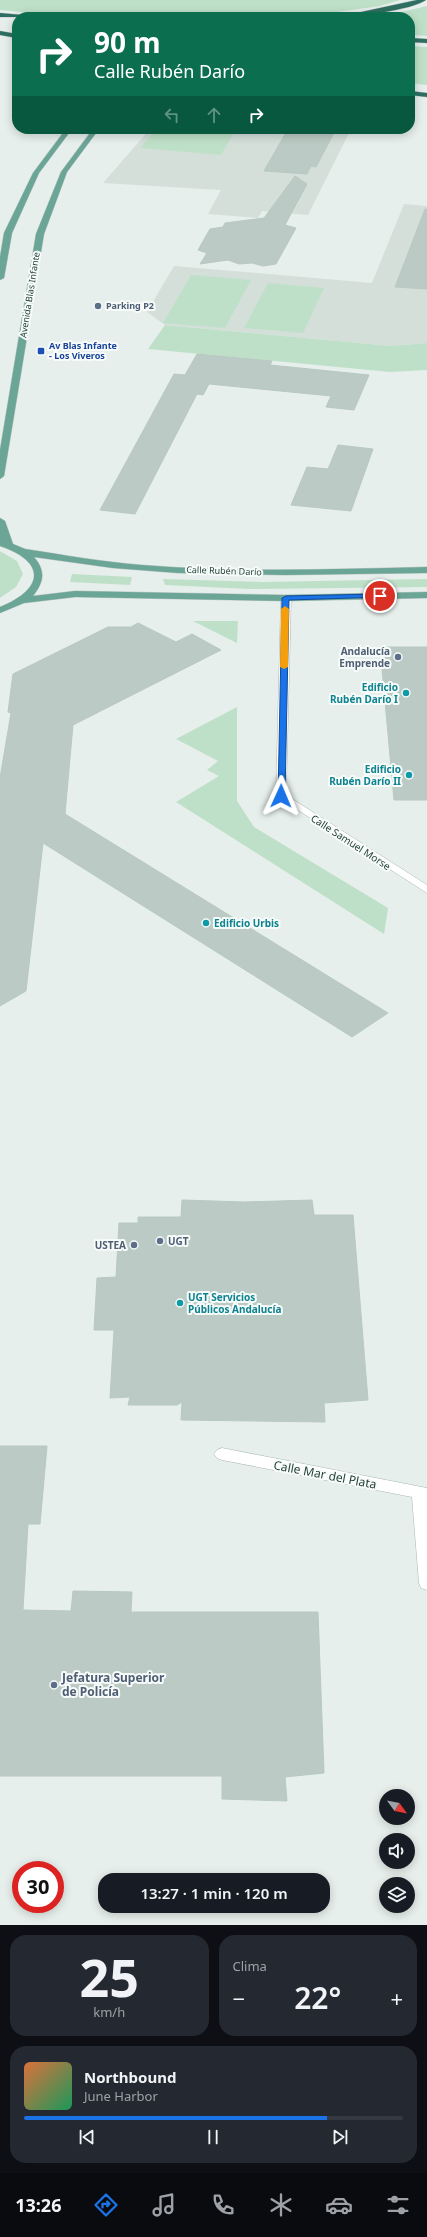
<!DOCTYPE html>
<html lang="es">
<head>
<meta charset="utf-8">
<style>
  body { margin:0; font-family:"Noto Sans",sans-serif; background:#242831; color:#f1f3f6; height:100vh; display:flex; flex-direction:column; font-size:15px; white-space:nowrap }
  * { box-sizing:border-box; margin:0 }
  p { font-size:13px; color:#9ea1a6 }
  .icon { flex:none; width:22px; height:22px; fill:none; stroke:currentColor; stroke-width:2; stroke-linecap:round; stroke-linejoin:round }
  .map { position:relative; height:1925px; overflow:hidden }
  .details { display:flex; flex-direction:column; gap:10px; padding:10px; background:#0d0f14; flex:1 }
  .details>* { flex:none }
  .hud { position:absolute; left:12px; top:12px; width:403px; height:122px; border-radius:16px; box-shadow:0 2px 10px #0003; background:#0b6e4f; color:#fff; overflow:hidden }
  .needle { width:26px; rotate:123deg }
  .controls { position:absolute; left:379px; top:1789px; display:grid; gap:8px }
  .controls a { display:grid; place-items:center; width:36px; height:36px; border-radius:50%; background:#171b24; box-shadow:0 2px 10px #0003; font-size:20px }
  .speed { position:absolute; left:12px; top:1861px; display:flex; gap:8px; font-size:20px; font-weight:700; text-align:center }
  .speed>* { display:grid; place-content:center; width:52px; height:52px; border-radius:50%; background:#171b24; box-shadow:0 2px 10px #0003; line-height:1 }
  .speed .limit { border:6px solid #d22; background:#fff; color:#111 }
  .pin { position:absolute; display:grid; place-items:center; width:34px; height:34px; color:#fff; margin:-17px; border:2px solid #fff; border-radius:50%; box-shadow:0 1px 4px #0007 }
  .me { position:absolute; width:44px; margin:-22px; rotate:1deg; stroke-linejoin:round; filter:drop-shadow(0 0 3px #0008) }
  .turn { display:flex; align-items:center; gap:14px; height:84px; padding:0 16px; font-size:18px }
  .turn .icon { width:52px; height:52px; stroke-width:2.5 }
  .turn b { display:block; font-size:28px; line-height:34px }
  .lanes { display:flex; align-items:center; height:38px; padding:0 16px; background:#0003; justify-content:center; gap:20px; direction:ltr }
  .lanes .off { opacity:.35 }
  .big { font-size:30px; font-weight:600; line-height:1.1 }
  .details .card { flex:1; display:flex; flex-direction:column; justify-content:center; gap:6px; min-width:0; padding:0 14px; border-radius:16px; background:#242831 }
  .details .dial { align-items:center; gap:0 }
  .dial b { font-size:52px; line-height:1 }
  .song { display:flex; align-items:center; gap:12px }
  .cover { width:48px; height:48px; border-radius:6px; background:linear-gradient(135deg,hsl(20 70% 55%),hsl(150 70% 35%)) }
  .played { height:4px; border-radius:2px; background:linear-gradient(90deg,#1a73e8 80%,#363941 80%) }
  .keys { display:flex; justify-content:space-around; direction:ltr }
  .heat { display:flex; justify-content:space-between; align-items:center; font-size:22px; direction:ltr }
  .details .tiles { flex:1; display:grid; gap:10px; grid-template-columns:1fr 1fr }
  .card:last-child { grid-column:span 2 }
  .trip { position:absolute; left:98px; top:1873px; width:232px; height:40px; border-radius:16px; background:#171b24; box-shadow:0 2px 10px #0003; font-weight:600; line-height:40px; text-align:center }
  .tabs { display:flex; height:64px; justify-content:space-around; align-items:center; background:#090b0e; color:#9ea1a6 }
  .tabs .icon { width:28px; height:28px }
  .tabs .active { color:#1a73e8 }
  .tabs b { font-size:18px; color:#f1f3f6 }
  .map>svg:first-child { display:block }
  .built { fill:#d4dfda }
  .green { fill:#bfe0c8 }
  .building { fill:#bbcac4; stroke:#b8c9c2 }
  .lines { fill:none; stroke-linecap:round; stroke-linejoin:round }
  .minor-casing { stroke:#a8b8b2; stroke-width:1 }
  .major-casing { stroke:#c2cac8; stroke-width:1 }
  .highway-casing { stroke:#c2cac8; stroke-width:1 }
  .minor { fill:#fff; fill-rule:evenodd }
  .major { fill:#6aa596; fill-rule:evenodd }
  .highway { fill:#2f6f62; fill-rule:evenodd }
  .route { fill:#1a73e8; stroke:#114b97 }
  .slow { fill:#f59e0b }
  .service-dot { fill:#5c6f8a; stroke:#f7fbf9; stroke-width:1.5 }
  .transit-dot { fill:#1a4fb4; stroke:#f7fbf9; stroke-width:1.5 }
  .culture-dot { fill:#0f9aa8; stroke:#f7fbf9; stroke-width:1.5 }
  .labels { text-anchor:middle; stroke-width:4; stroke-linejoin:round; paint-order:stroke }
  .far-street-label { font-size:9px; fill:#24423a; stroke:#f7fbf9 }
  .far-service-label { font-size:9px; font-weight:bold; fill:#4e5e75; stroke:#f7fbf9; text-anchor:start }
  .far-transit-label { font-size:9px; font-weight:bold; fill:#164399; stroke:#f7fbf9; text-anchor:start }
  .service-label { font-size:10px; font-weight:bold; fill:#4e5e75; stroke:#f7fbf9; text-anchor:end }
  .culture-label { font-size:10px; font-weight:bold; fill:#0d838f; stroke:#f7fbf9; text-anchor:end }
  .street-label { font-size:10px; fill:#24423a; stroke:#f7fbf9 }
  .near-street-label { font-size:12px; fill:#24423a; stroke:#f7fbf9 }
  .near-service-label { font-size:12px; font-weight:bold; fill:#4e5e75; stroke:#f7fbf9; text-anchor:start }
</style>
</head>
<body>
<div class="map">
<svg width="427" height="1925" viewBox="0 0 427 1925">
  <rect width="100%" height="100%" fill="#e6efeb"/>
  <!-- built -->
  <path class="built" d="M 150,129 L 351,129 L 308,215 L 262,211 L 258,218 L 208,214 L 221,190 L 103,183 Z
    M 404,204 L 427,206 L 427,343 L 391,346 L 165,325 L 147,312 L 174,266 L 372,283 Z"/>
  <!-- green -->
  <path class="green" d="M 0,0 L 400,0 L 380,6 L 301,17 L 77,17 L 0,10 Z
    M 427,6 L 427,36 L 410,35 L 410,17 L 381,17 Z
    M 410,46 L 427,47 L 427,85 L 410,83 Z
    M 157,129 L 236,129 L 221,155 L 140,148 Z
    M 191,275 L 251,280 L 225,328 L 163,323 Z
    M 268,283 L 324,288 L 303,333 L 244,328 Z
    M 165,325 L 391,346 L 427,343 L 427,370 L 390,372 L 148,349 Z
    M 0,551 L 17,561 L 23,574 L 16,587 L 0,598 Z
    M 72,574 L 132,577 L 130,585 L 70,582 Z
    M 163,579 L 263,582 L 427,579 L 427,587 L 249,589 L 165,585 Z
    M 193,621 L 238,621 L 237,643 Z
    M 237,707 L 237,801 L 254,827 L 388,908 L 384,934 L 176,802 L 219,776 L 207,770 L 218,761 L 176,739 Z"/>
  <!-- building -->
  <path class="building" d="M 288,129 L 336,129 L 316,167 L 311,166 L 307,174 L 264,171 Z
    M 295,176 L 307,184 L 285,225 L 296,228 L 276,264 L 263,266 L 252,263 L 239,264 L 228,260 L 200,264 L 207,253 L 198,250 L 210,229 L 223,227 L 225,223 L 264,218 Z
    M 425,209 L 427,209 L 427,289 L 395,287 Z
    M 197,354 L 272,361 L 270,365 L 369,375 L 354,410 L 326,407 L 331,396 L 209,384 L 203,395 L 197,394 L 135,514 L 100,510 L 174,374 L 185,375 Z
    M 338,445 L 373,449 L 351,511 L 291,505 L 307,467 L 328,469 Z
    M 138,623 L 176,642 L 192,634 L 221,650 L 73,725 L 65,814 L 388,1013 L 352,1037 L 43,843 L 26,991 L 0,1006 L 0,778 L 11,713 L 8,712 L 13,674 L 108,627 L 131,627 Z
    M 380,647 L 427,647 L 427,800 L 394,800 Z
    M 182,1200 L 244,1202 L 312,1200 L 314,1215 L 353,1215 L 368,1400 L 324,1403 L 325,1422 L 181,1420 L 182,1402 L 177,1405 L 128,1405 L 130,1397 L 110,1398 L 114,1330 L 94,1330 L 97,1278 L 116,1277 L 119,1223 L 138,1223 L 138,1217 L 181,1217 Z
    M 0,1446 L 47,1446 L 40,1524 L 28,1524 L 23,1610 L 71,1611 L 73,1591 L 132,1592 L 131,1612 L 318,1612 L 324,1773 L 285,1777 L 287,1801 L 222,1799 L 222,1776 L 0,1776 Z"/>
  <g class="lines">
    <!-- minor casing -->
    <g class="minor-casing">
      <path id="minor" d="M 286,595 L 291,598 L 286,795 L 427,885 L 427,893 L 276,796 L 281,598 Z
        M 222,1448 L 427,1488 L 427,1590 L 421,1588 L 419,1583 L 412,1497 L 222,1460 L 217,1458 L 214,1454 L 217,1450 Z"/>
    </g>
    <!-- major casing -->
    <g class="major-casing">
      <path id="major" d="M 66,129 L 72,129 L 39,173 L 12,233 L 4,278 L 0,280 L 0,257 L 4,233 L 33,173 Z
        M 93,129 L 99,129 L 67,172 L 44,234 L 4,476 L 0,479 L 0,450 L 36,234 L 61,172 Z
        M 0,518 L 5,521 L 13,544 L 25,549 C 64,555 103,562 142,565 C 237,573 332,569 427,567 L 427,573 L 285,575 L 178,573 L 113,568 L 34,557 C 46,571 44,582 33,596 L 75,591 L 286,595 L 427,592 L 427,598 L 286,601 L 75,597 L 24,603 L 0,613 L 0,607 C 44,589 47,562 0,546 Z"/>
    </g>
    <!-- highway casing -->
    <g class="highway-casing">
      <path id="highway" d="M 417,0 L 426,0 C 412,10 356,17 338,17 Z
        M 0,13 L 23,15 L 26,17 L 0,17 Z
        M 0,31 L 17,34 L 17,38 L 0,35 Z
        M 410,38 L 427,39 L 427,43 L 410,42 Z
        M 410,91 L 427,93 L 427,97 L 410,95 Z"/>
    </g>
    <!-- minor -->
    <use href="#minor" class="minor"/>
    <!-- major -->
    <use href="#major" class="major"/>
    <!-- highway -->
    <use href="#highway" class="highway"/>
  </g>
  <!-- route -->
  <path class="route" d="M 380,594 L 383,594 L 383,597 L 289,600 L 285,796 L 278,798 L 282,598 L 286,596 Z"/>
  <!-- slow -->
  <path class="slow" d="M 285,606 L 289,609 L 288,667 L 284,669 L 280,667 L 281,609 Z"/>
  <!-- markers -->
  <g class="service-dot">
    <circle cx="98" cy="306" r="4"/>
    <circle cx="398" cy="657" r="4"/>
    <circle cx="160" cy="1241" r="4"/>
    <circle cx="134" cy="1245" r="4"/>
    <circle cx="54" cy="1685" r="4"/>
  </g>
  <rect class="transit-dot" x="37" y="347" width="8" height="8" rx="2"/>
  <g class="culture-dot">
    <circle cx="406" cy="693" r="4"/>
    <circle cx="409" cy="775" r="4"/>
    <circle cx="206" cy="923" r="4"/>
    <circle cx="180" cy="1303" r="4"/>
  </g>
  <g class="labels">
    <!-- far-street labels -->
    <g class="far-street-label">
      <text transform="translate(30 295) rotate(-81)" y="3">Avenida Blas Infante</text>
      <text transform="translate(224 571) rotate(2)" y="3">Calle Rubén Darío</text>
    </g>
    <!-- far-service labels -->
    <g class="far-service-label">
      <text x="106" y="309">Parking P2</text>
    </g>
    <!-- far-transit labels -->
    <g class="far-transit-label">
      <text x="49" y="349">Av Blas Infante<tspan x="49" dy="10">- Los Viveros</tspan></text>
    </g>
    <!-- service labels -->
    <g class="service-label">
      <text x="390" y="655">Andalucía<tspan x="390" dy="12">Emprende</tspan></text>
      <text x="168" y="1245" text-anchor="start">UGT</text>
      <text x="126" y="1249">USTEA</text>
    </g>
    <!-- culture labels -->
    <g class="culture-label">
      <text x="398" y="691">Edificio<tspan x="398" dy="12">Rubén Darío I</tspan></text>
      <text x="401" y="773">Edificio<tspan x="401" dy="12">Rubén Darío II</tspan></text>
      <text x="214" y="927" text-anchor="start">Edificio Urbis</text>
      <text x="188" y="1301" text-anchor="start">UGT Servicios<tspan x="188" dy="12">Públicos Andalucía</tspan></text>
    </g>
    <!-- street labels -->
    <g class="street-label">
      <text transform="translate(351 842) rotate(33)" y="4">Calle Samuel Morse</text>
    </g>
    <!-- near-street labels -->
    <g class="near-street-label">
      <text transform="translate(325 1475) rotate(11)" y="4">Calle Mar del Plata</text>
    </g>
    <!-- near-service labels -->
    <g class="near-service-label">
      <text x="62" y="1682">Jefatura Superior<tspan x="62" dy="14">de Policía</tspan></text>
    </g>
  </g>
</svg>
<div class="controls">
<a><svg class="needle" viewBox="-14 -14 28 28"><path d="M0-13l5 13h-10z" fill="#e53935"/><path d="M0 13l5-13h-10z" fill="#9ea1a6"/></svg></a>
<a><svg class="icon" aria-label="sound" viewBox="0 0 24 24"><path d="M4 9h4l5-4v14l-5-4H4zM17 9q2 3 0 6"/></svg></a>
<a><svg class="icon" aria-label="layers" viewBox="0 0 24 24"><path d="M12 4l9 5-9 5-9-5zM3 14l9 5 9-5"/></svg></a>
</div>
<div class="speed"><div class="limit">30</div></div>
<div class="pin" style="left:380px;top:596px;background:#d93025"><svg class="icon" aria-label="arrive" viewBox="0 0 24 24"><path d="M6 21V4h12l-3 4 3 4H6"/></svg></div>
<svg class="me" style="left:281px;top:796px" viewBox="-20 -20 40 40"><path d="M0-17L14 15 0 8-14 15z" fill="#1a73e8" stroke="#fff" stroke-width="4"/></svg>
<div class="trip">13:27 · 1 min · 120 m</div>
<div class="hud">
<div class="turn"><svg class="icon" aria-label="right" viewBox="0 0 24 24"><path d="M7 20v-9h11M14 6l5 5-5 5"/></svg><div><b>90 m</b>Calle Rubén Darío</div></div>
<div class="lanes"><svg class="icon off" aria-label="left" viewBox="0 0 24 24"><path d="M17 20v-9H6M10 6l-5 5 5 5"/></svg><svg class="icon off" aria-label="ahead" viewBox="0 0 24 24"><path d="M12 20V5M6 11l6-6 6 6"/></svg><svg class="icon" aria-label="right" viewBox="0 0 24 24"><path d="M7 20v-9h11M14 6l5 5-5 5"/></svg></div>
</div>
</div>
<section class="details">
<div class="tiles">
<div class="card dial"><b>25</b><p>km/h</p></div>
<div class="card"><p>Clima</p>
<div class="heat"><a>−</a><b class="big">22°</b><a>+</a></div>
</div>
<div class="card">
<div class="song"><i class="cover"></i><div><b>Northbound</b><p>June Harbor</p></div></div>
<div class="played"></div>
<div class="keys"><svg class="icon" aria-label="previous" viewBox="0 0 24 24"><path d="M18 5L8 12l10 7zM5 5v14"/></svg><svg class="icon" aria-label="pause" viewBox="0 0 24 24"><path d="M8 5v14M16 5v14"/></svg><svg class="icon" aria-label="next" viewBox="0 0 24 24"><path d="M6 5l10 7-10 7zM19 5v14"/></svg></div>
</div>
</div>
</section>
<nav class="tabs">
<b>13:26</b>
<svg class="icon active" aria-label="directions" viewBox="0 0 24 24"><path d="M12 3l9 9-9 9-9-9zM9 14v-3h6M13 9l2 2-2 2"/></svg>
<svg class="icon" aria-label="music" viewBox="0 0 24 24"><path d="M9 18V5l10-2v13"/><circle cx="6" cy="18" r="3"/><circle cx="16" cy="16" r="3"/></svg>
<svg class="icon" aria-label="phone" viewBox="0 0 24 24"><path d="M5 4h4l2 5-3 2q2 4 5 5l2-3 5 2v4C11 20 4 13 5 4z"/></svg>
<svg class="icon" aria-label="climate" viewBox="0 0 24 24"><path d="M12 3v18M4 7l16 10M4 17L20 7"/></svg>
<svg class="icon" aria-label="car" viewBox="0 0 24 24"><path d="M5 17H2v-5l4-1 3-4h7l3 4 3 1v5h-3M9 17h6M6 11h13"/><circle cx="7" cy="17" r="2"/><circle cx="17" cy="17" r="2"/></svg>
<svg class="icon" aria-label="filters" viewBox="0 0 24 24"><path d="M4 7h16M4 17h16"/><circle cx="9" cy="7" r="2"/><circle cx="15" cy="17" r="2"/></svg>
</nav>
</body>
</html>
